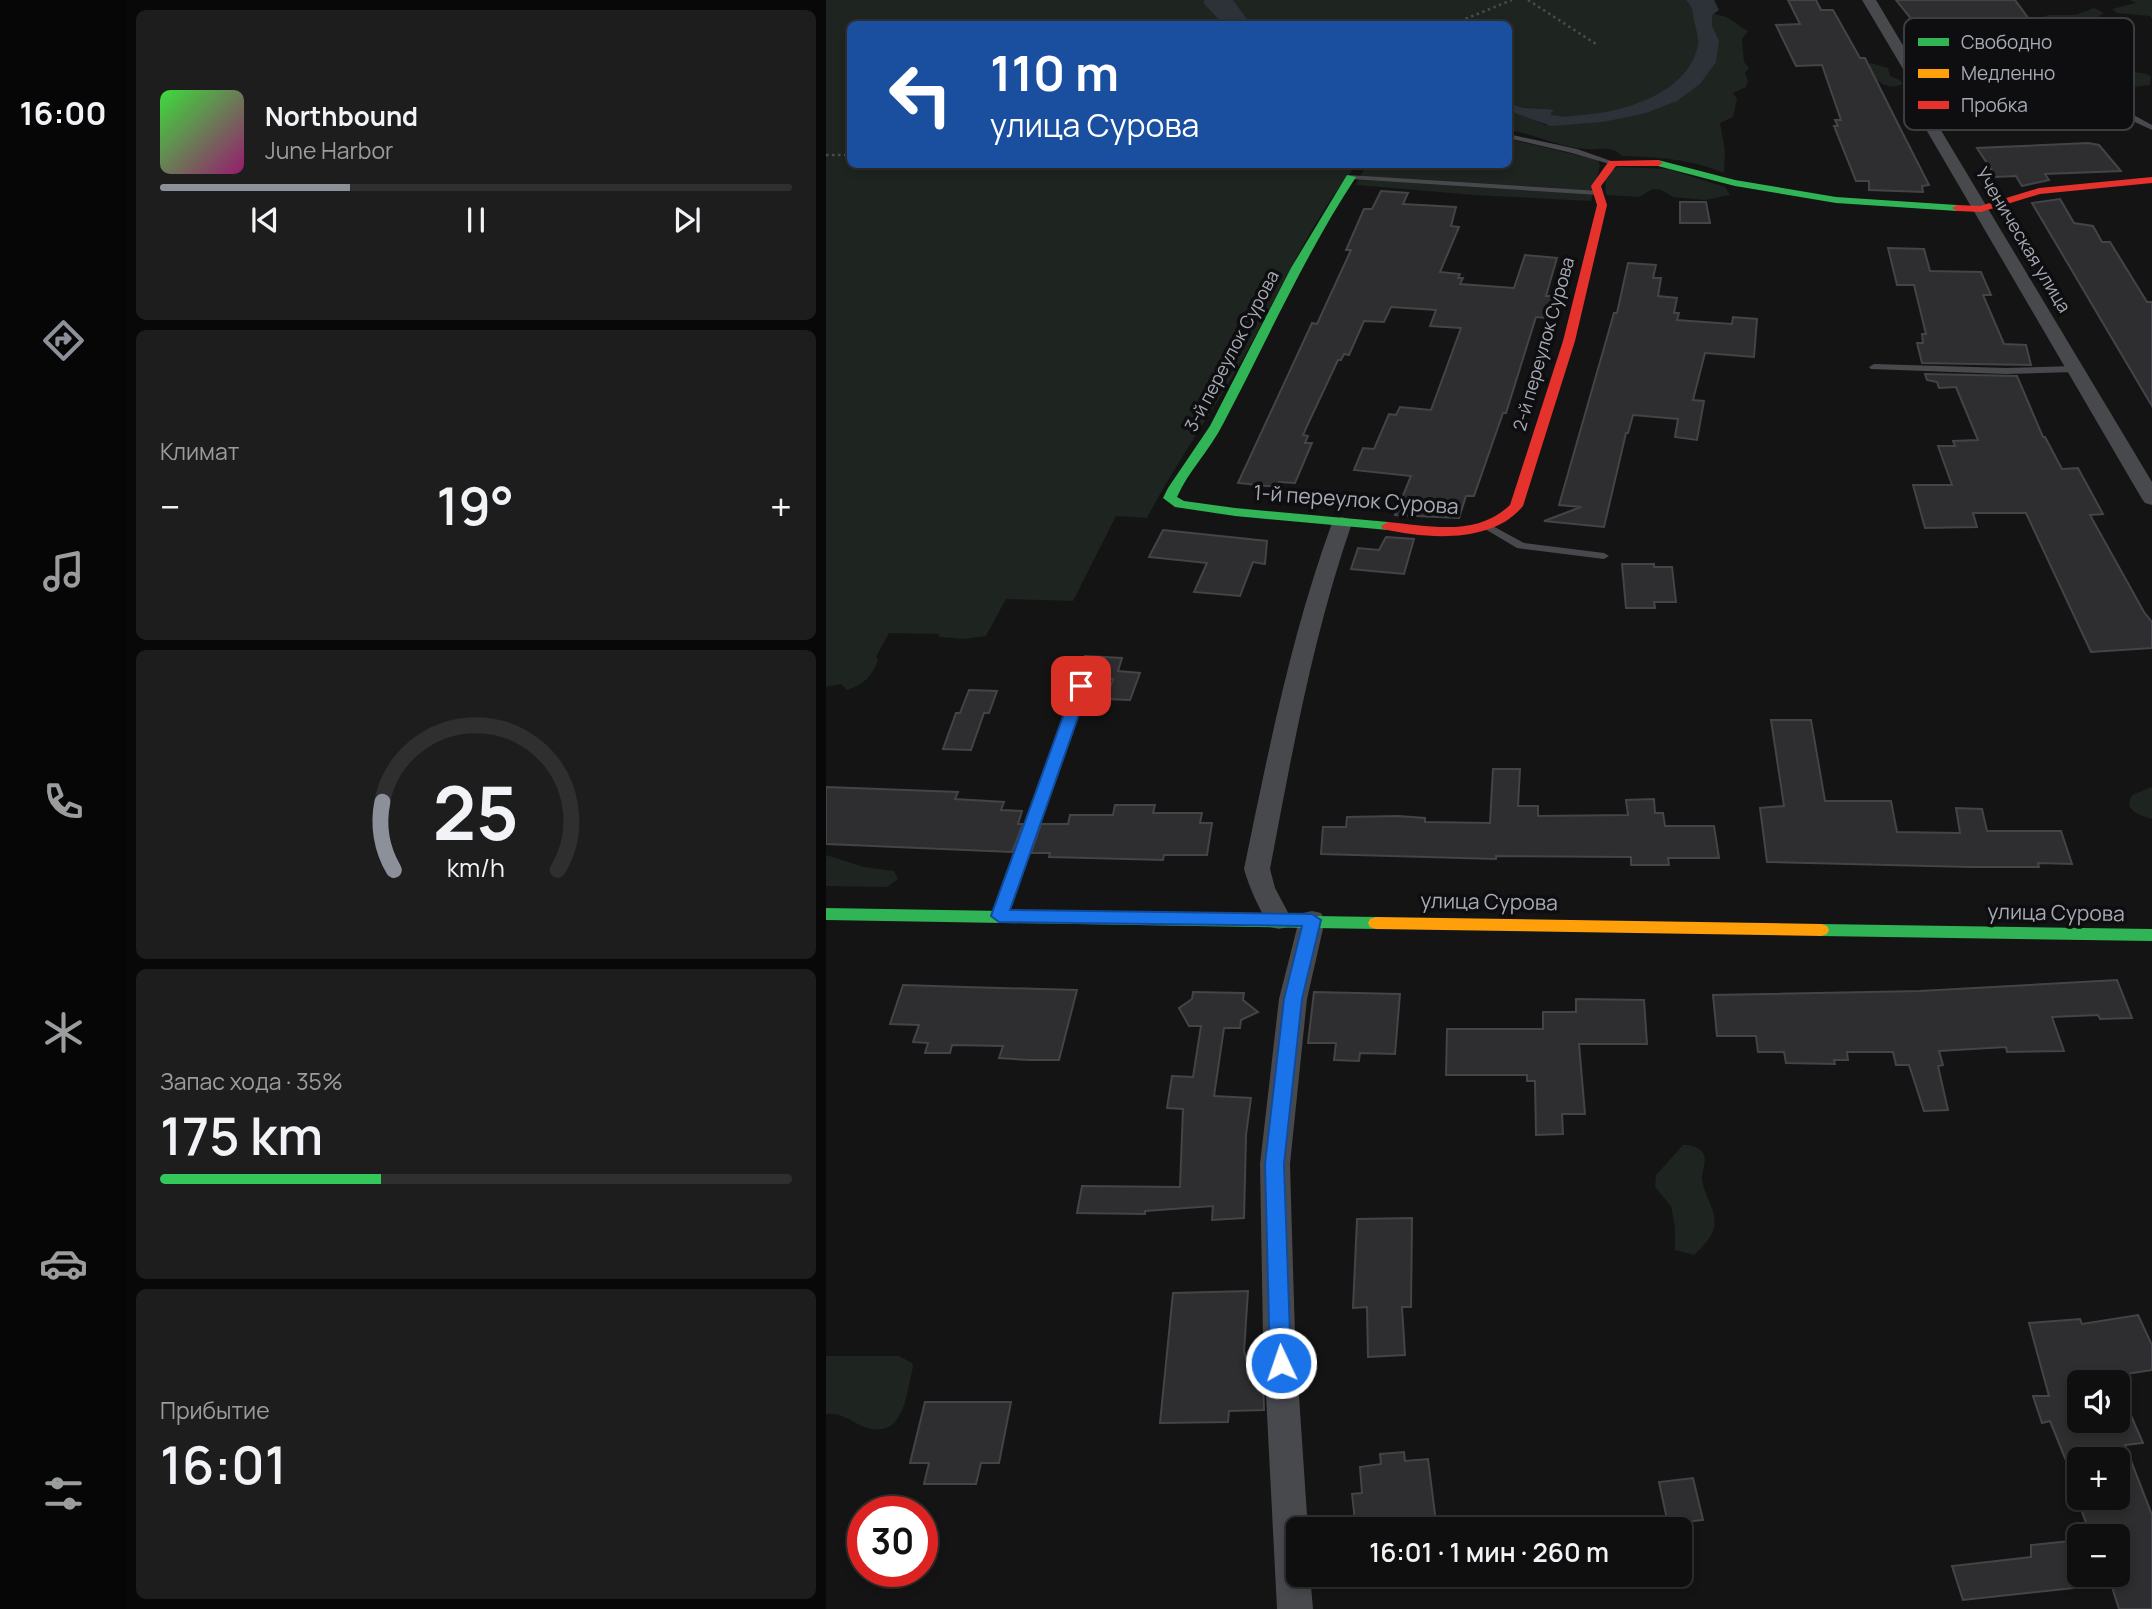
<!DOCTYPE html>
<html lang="ru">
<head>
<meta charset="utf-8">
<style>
  body { margin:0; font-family:Manrope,sans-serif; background:#1d1d1d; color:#f1f3f6; height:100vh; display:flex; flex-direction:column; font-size:26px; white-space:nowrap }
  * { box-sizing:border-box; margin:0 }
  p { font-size:23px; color:#9b9c9e }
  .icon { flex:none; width:38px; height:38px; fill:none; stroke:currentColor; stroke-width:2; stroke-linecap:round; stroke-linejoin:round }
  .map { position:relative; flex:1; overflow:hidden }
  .sheet { display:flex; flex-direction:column; gap:10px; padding:10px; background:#080808; width:700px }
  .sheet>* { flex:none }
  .hud { position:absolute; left:21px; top:21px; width:665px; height:147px; border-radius:10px; box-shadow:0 4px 10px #0003,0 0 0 2px #2f2f2f; background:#1a4fa0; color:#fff; overflow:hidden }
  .fabs { position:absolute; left:1241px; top:1370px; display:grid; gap:14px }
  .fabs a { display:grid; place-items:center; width:63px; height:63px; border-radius:10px; background:#0f0f0f; box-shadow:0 4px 10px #0003,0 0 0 2px #2f2f2f; font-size:35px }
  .speed { position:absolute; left:21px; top:1496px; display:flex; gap:14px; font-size:35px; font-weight:700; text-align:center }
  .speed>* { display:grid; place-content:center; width:91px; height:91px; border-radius:50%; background:#0f0f0f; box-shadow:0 4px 10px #0003,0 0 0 2px #2f2f2f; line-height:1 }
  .speed .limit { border:10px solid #d22; background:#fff; color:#111 }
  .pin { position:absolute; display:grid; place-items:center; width:60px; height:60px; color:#fff; margin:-30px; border-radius:14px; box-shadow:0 4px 10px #0006 }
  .me { position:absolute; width:77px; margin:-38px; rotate:357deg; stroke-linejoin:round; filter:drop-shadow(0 0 5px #0008) }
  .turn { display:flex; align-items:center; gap:24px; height:147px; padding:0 28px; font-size:32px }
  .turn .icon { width:91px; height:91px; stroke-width:2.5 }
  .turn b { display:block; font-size:49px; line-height:60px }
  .big { font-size:52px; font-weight:600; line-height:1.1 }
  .sheet .tile { flex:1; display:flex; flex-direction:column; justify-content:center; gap:10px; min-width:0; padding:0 24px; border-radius:10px; background:#1d1d1d }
  .sheet .dial { align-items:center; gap:0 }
  .dial svg { height:182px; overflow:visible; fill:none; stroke:#2f2f2f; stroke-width:7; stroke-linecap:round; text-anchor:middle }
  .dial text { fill:#f1f3f6; stroke:none }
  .song { display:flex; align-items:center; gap:21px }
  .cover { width:84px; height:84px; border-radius:10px; background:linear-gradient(135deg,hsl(120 70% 55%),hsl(320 70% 35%)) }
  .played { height:7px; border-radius:4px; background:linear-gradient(90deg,#8c9099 30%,#2f2f2f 30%) }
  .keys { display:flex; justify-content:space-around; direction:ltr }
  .heat { display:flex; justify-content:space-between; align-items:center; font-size:38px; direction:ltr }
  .charge { height:10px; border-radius:5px; background:linear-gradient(90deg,#34c759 35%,#2f2f2f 0) }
  .trip { position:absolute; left:460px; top:1517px; width:406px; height:70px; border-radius:10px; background:#0f0f0f; box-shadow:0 4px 10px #0003,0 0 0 2px #2f2f2f; font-weight:600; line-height:70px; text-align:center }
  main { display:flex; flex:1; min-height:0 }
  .tab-bar { display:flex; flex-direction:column; width:126px; justify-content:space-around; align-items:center; background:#060606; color:#9b9c9e }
  .tab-bar .icon { width:49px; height:49px }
  .tab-bar .on { color:#8c9099 }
  .tab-bar b { font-size:32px; color:#f1f3f6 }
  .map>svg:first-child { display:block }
  .green { fill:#1e241f }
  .water { fill:#2c3238 }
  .building { fill:#2e2e30; stroke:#434447; stroke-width:2; fill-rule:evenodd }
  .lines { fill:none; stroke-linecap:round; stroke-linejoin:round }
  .path { stroke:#4a4b4e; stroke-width:2.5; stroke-dasharray:2.5 3.5; stroke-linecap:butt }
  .lane { fill:#48494d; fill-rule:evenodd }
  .street { fill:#48494d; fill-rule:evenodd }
  .fast { fill:#30b455; fill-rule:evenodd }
  .slow { fill:#ff9f0a; fill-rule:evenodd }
  .jam { fill:#e5322d; fill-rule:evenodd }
  .route { fill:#1a73e8; stroke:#114b97; stroke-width:2 }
  .labels { text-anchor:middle; stroke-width:7; stroke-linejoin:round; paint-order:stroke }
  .far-street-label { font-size:18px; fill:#a6aab4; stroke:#0e0e10 }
  .street-label { font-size:21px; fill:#a6aab4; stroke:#0e0e10 }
  .key { fill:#0e0e10; stroke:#3c3d41; stroke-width:2 }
  .key-label { font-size:19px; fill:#a6aab4 }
</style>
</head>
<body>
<main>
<nav class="tab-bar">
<b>16:00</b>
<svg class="icon on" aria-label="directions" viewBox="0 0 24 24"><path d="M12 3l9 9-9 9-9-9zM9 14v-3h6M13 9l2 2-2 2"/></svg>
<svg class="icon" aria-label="music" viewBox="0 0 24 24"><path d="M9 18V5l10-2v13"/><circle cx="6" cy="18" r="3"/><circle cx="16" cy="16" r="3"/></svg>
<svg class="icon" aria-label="phone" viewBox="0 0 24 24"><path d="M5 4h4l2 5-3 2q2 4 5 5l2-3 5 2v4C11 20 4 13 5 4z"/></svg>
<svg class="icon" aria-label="climate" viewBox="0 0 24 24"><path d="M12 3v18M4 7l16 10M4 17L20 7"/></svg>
<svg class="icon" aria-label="car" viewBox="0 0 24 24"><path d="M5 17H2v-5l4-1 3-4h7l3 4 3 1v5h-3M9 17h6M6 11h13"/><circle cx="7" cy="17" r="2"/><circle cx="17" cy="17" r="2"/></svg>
<svg class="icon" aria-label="filters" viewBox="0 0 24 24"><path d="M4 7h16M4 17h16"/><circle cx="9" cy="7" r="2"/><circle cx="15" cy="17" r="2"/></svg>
</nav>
<section class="sheet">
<div class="tile">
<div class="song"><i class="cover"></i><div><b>Northbound</b><p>June Harbor</p></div></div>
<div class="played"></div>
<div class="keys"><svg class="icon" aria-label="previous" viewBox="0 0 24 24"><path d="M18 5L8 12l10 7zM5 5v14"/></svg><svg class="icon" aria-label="pause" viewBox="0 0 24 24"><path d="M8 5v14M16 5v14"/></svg><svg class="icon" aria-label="next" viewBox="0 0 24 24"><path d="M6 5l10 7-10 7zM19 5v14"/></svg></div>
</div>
<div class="tile"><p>Климат</p>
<div class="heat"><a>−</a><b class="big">19°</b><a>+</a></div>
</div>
<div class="tile dial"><svg viewBox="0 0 100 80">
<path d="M14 69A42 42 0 1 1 86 69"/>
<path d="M14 69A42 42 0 0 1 9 39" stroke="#8c9099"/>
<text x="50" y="56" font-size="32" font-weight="700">25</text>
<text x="50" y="72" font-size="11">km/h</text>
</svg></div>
<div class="tile"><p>Запас хода · 35%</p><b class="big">175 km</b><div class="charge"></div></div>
<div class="tile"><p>Прибытие</p><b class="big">16:01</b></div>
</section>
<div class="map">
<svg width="1326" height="1609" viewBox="0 0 1326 1609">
  <rect width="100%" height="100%" fill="#141414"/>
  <!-- green -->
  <path class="green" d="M 0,0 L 378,0 L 378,4 L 397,24 L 24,24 L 24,164 L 531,165 C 482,222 453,297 415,362 C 385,415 349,464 321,518 L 290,516 L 247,601 L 180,599 L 160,636 L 138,639 L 113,637 L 113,634 L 63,633 L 50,657 L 52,660 C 46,677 38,684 21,690 L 15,684 L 0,687 Z
    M 407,0 L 860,0 C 872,12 882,12 897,16 C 907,19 913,27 922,31 L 916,39 L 918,62 L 923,68 L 919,73 L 922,81 L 920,87 L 907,93 L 911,99 L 907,117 L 894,123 L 899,151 L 898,173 C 864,159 832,157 796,156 C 785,144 773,151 759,149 C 733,147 708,134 683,130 L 683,111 L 703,117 L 719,125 L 754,123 L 745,116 L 733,117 L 723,114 L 727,110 C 712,105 697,112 683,102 L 682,24 L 425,24 Z
    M 1304,0 L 1326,0 L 1326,19 L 1324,16 L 1291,13 L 1286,9 L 1310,3 Z
    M 1268,8 L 1278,13 L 1273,16 L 1280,20 L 1279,24 L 1300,31 L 1295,33 L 1302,37 L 1287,45 L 1276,40 L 1270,47 L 1275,51 L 1273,53 L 1241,59 L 1227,56 L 1224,53 L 1200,52 L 1203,50 L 1200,46 L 1201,43 L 1222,43 L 1227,46 L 1259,41 L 1250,33 L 1252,24 L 1218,17 L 1222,15 L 1249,15 Z
    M 1045,63 L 1062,68 L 1064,76 L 1074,80 L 1077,84 C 1060,92 1048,79 1038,66 Z
    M 1251,65 C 1260,65 1264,71 1273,73 C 1291,76 1308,68 1325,76 L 1324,85 L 1299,88 L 1282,86 L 1279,80 L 1258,75 L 1258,71 Z
    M 683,139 L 772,160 L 774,166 L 765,201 L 648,195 L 530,185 L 540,165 L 682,164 Z
    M 792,167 L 842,169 L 899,187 L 904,195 L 879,200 L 847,197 L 835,190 L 827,189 L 813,197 L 780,195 L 779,174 Z
    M 1326,787 L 1326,819 C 1313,815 1297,811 1306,795 Z
    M 0,855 L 38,867 L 68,871 L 72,879 L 61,887 L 0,886 Z
    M 857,1145 C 864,1145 872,1146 877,1153 C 882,1162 875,1170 876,1180 C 878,1196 892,1211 888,1228 C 885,1239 876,1247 868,1255 L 849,1250 L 849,1228 L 845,1206 L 829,1187 L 830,1175 Z
    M 0,1356 L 73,1356 L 86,1363 L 87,1367 C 80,1395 78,1443 36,1426 C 23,1420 15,1412 0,1414 Z"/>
  <!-- water -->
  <path class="water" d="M 378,0 L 407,0 L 425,24 L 397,24 L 378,4 Z
    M 860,0 L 888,0 L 893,10 L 886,15 L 886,26 L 893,41 L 890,62 L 874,84 L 851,101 L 820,113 L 777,122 L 725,126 L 683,111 L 683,102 C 697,112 712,106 728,110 L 724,114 C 735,118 744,116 755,115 C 798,112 862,94 872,45 C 873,38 870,30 869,24 C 866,13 868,8 860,0 Z"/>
  <!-- building -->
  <path class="building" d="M 962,0 L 990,0 L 995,10 L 1007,10 L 1034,58 L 1039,58 L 1072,124 L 1103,185 L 1096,186 L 1097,192 L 1043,190 L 1043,181 L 1030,181 L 1008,126 L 1012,126 L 1009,120 L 1015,120 L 996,65 L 970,66 L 950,25 L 974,24 Z
    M 1070,0 L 1189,0 L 1216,37 L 1164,38 L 1166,41 L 1157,41 L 1159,43 L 1110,45 L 1103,36 L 1090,32 L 1090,25 Z
    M 1262,143 L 1273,145 L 1295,171 L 1219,174 L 1223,180 L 1196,186 L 1190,176 L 1170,177 L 1151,148 Z
    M 555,191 L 582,193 L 577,204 L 630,207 L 625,226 L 633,227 L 614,272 L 634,274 L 632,278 L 637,278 L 634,284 L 688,288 L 699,255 L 731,258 L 720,296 L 726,296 L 720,318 L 710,317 L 680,413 L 677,413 L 648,496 L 640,496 L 633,518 L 569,515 L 585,476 L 528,470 L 537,448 L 548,449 L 563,414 L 570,415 L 574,407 L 605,410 L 635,328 L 604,326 L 610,310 L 565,307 L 558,322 L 538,321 L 523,355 L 518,354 L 515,360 L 512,360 L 481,426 L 477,435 L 482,436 L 479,443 L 486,443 L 469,483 L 453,482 L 451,487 L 412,483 L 486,323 L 491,324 L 525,250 L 520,250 L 538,209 L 546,209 Z
    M 1234,199 L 1248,223 L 1267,226 L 1276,242 L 1284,242 L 1321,302 L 1326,302 L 1326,406 L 1206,203 Z
    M 854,202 L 880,202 L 884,223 L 854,223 Z
    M 1062,248 L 1098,249 L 1104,271 L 1155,272 L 1165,295 L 1157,295 L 1178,344 L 1200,345 L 1205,365 L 1096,363 L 1091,343 L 1097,343 L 1096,334 L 1100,334 L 1088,285 L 1071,285 Z
    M 802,263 L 830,265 L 827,278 L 835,278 L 832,296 L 851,298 L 848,313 L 853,313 L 851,320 L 906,324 L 907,317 L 931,319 L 928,357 L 879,353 L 867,400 L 878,401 L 871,440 L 849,437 L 852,419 L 807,415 L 802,433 L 800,433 L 778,527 L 718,521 L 755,507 L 733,505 L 788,313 L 791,313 Z
    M 1099,374 L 1191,376 L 1217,437 L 1219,437 L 1236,469 L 1252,468 L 1277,514 L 1264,515 L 1318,612 L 1326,622 L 1326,648 L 1265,652 L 1200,513 L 1147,513 L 1151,527 L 1099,528 L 1087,485 L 1126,485 L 1112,446 L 1129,446 L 1127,441 L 1152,440 L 1130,387 L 1113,388 L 1111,382 L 1101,380 Z
    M 337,530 L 441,541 L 439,564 L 427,562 L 414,596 L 368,592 L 381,563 L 323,557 Z
    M 560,537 L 588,539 L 578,574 L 525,569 L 532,548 L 553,550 Z
    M 796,564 L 828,564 L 828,567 L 846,567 L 850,602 L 828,602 L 829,608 L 800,608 Z
    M 259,656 L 296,658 L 292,671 L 314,673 L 304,700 L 280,699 L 287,679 L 251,678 Z
    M 143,690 L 171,691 L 163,713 L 158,713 L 145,750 L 117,749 L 130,713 L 134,713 Z
    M 945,720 L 985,720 L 999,801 L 1065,801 L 1071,832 L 1134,833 L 1130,808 L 1156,809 L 1161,831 L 1235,831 L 1246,864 L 1212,863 L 1213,867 L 1143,867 L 941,862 L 934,808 L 958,806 Z
    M 667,769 L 694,769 L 692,806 L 712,806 L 712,816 L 802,815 L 800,800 L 828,799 L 829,813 L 837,813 L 839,826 L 888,826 L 893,858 L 842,858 L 843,865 L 805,865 L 805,857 L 670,856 L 670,859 L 495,854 L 497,827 L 520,827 L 521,817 L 572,816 L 599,818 L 599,822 L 664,823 Z
    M 0,787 L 132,792 L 129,799 L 178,802 L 175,810 L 196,811 L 192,824 L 197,824 L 186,852 L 0,844 Z
    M 289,805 L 329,805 L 327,813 L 376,813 L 374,823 L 386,823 L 381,855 L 338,855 L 337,860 L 301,859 L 223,857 L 224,853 L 205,853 L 215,824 L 242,824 L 244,815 L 287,815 Z
    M 1291,980 L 1306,1018 L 1274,1019 L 1272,1015 L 1226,1017 L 1238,1051 L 1181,1052 L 1180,1047 L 1113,1051 L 1117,1065 L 1112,1066 L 1122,1110 L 1098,1111 L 1083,1065 L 1070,1065 L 1067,1052 L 1021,1052 L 1022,1060 L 1008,1060 L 1009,1064 L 960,1063 L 958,1052 L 932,1052 L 930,1036 L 891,1036 L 887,995 L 1094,991 Z
    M 77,985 L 139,987 L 251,990 L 233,1060 L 203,1060 L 173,1058 L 177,1046 L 126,1045 L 124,1053 L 99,1053 L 102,1043 L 87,1042 L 93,1025 L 64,1024 Z
    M 367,992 L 418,993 L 417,1000 L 432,1012 L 415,1020 L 414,1028 L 398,1028 L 388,1096 L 425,1098 L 420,1135 L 418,1218 L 386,1220 L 387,1206 L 319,1211 L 319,1214 L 251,1213 L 256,1186 L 354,1187 L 357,1109 L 341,1108 L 346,1076 L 367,1077 L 375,1026 L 363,1026 L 353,1008 L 366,999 Z
    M 488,992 L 574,994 L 569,1054 L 534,1053 L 533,1061 L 508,1060 L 510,1043 L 482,1043 Z
    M 750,999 L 818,1000 L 821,1044 L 753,1044 L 759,1114 L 736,1114 L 737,1134 L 710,1135 L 709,1081 L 701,1081 L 701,1075 L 620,1075 L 621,1029 L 717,1029 L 717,1012 L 750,1012 Z
    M 586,1218 L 585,1307 L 576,1307 L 579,1355 L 542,1357 L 541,1307 L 527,1308 L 531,1219 Z
    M 422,1291 L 418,1352 L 429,1379 L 437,1379 L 438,1410 L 403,1411 L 402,1422 L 334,1423 L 347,1293 Z
    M 1312,1315 L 1326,1345 L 1326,1370 L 1287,1376 L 1290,1382 L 1253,1382 L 1253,1421 L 1292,1421 L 1292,1386 L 1317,1443 L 1299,1445 L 1326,1515 L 1326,1609 L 1293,1609 L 1285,1584 L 1137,1600 L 1126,1566 L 1205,1557 L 1205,1545 L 1253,1540 L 1253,1575 L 1292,1575 L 1292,1536 L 1265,1536 L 1246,1485 L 1250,1485 L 1224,1421 L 1216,1423 L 1207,1396 L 1223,1396 L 1203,1323 L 1254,1319 L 1256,1324 ZM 1253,1460 L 1292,1460 L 1292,1498 L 1253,1498 Z
    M 99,1402 L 185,1402 L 173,1463 L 155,1463 L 150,1484 L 98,1484 L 103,1463 L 84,1463 Z
    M 578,1452 L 579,1461 L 602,1459 L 611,1530 L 540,1530 L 539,1520 L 529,1521 L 526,1494 L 536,1493 L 534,1467 L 555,1464 L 554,1454 Z
    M 867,1478 L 877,1520 L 842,1524 L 833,1482 Z"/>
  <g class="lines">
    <!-- path -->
    <path class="path" d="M 702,0 L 770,44
      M 634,21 L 686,0
      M 0,155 L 24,155"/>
    <!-- lane -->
    <path class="lane" d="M 1165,53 L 1169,55 L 1168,57 L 1106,63 L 1085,71 L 1081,69 L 1105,59 Z
      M 1298,98 L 1305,100 L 1298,108 L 1302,112 L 1326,125 L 1326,130 L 1296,116 L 1290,108 Z
      M 682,134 L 751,149 L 791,163 L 787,165 L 746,153 L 682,138 Z
      M 522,175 L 773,191 L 777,193 L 773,195 L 525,179 L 521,177 Z
      M 1048,364 L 1180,368 L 1249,366 L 1254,369 L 1249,372 L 1180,374 L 1045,369 L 1043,367 Z
      M 663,524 L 698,543 L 778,553 L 783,556 L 778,559 L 691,548 L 659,529 L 659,525 Z
      M 255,682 L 261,686 L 180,916 L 178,919 L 168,919 L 166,916 L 249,686 Z"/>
    <!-- street -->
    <path class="street" d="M 1036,0 L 1050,0 L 1094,74 L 1098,102 L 1326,482 L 1326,505 L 1319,503 L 1316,499 L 1084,102 L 1080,74 Z
      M 516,517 L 523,519 L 526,523 C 487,635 466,753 444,869 L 449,888 L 466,920 L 462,927 L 453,929 L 444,927 C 433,908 424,890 418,869 C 442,753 465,635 506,523 L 509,519 Z
      M 486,911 L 495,913 L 499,920 L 481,999 L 464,1164 L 469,1336 L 482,1530 L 472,1530 L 472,1575 L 484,1575 L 487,1609 L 451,1609 L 437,1336 L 434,1164 L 453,999 L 473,920 L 477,913 Z"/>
    <!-- fast -->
    <path class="fast" d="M 832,160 L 909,180 L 1010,197 L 1131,205 L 1136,208 L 1131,211 L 1010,203 L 909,186 L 828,165 L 828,161 Z
      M 521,175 L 530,177 C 478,256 441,341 397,424 C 384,450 363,470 351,497 L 358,501 L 409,508 L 562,522 L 569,526 L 562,530 L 409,516 L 349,507 L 337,498 L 342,488 L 384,426 L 465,268 Z
      M 0,908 L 550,917 L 556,919 L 558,923 L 556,927 L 550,929 L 0,920 Z
      M 995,924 L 1326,929 L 1326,941 L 995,936 L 989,934 L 987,930 L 989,926 Z"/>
    <!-- slow -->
    <path class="slow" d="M 550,917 L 995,924 L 1001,926 L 1003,930 L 1001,934 L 995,936 L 550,929 L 544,927 L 542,923 L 544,919 Z"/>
    <!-- jam -->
    <path class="jam" d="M 783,161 L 832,160 L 837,163 L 832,166 L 790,166 L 775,186 L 781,205 L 749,341 L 697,506 C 666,544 601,539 557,529 L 555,526 L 562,522 C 604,526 651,537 684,505 L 737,341 L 771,205 L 765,186 Z
      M 1326,177 L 1326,183 L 1214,194 L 1155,212 L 1131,211 L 1126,208 L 1131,205 L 1154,206 L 1213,188 Z"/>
  </g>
  <!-- route -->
  <path class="route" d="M 255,682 L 263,686 L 184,910 L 486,914 L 495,920 L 476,999 L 458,1164 L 465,1363 L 462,1370 L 455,1372 L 447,1370 L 444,1363 L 439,1164 L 458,999 L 476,926 L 173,922 L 165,916 L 248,686 Z"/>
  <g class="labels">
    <!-- far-street labels -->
    <g class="far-street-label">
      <text transform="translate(1197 240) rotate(59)" y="6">Ученическая улица</text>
      <text transform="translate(718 344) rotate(-74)" y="6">2-й переулок Сурова</text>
      <text transform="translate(406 351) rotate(-62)" y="6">3-й переулок Сурова</text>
    </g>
    <!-- street labels -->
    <g class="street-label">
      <text transform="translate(530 500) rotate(4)" y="7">1-й переулок Сурова</text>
      <text transform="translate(663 902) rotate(1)" y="7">улица Сурова</text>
      <text transform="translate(1230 913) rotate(1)" y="7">улица Сурова</text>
    </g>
  </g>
  <!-- legend -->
  <rect x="1078" y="18" width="230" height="112" rx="10" class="key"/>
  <rect x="1092" y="38" width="31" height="8" fill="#30b455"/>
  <rect x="1092" y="69" width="31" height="9" fill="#ff9f0a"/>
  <rect x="1092" y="101" width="31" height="8" fill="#e5322d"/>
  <g class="key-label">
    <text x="1135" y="49">Свободно</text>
    <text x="1135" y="80">Медленно</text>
    <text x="1135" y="112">Пробка</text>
  </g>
</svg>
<div class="fabs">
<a><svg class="icon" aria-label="sound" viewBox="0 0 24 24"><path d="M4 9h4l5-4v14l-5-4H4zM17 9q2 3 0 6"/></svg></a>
<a>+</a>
<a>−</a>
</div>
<div class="speed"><div class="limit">30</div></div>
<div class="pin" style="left:255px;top:686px;background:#d93025"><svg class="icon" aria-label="arrive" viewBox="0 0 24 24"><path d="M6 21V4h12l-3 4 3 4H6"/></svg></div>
<svg class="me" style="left:455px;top:1363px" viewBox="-20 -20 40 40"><circle r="17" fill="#1a73e8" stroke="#fff" stroke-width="3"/><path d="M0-11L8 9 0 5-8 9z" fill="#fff"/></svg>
<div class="trip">16:01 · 1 мин · 260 m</div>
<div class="hud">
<div class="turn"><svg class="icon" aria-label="left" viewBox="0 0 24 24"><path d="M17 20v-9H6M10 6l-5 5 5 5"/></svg><div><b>110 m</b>улица Сурова</div></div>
</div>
</div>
</main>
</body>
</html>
